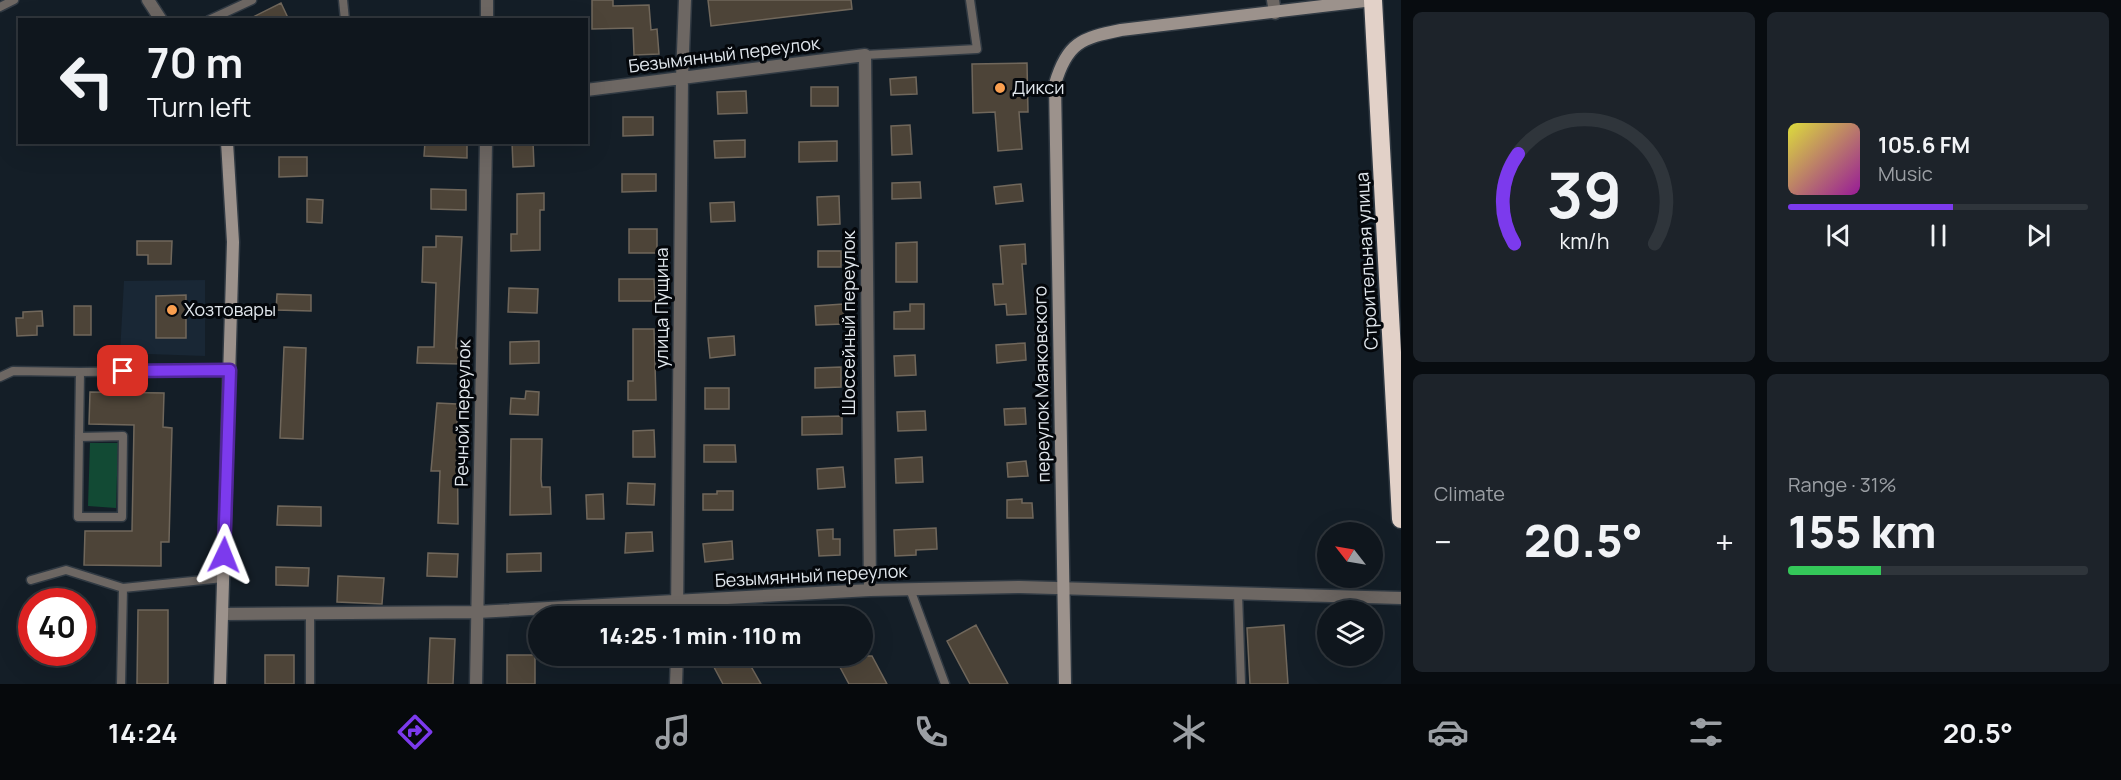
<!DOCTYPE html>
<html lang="en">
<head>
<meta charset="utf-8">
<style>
  body { margin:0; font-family:Manrope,sans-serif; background:#1d232a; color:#f1f3f6; height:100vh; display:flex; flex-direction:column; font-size:22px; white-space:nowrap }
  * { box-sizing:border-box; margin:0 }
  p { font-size:20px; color:#9b9fa4 }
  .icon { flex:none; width:33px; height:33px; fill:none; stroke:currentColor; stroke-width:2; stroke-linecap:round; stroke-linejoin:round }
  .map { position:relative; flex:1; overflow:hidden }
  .sheet { display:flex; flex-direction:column; gap:12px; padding:12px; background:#080c10; width:720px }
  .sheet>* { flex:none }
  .guide { position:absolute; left:18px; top:18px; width:570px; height:126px; border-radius:0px; box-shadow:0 6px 24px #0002,0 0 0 2px #2f353b; background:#0f161d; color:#f1f3f6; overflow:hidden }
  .needle { width:39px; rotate:301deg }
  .fabs { position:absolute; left:1317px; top:522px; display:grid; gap:12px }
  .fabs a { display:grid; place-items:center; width:66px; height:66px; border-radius:50%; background:#0f161d; box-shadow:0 6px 24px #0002,0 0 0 2px #2f353b; font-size:30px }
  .speed { position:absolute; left:18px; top:588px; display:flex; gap:12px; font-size:30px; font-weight:700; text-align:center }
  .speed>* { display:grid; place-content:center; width:78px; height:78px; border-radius:50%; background:#0f161d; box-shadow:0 6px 24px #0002,0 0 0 2px #2f353b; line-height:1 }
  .speed .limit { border:9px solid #d22; background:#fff; color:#111 }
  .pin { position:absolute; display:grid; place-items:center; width:51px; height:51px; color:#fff; margin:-26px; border-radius:12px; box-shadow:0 3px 9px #0006 }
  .me { position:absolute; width:66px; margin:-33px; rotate:2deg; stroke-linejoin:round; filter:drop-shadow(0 0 4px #0008) }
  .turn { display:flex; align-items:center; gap:21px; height:126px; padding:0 30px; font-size:27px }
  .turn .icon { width:78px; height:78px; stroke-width:2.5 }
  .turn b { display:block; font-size:42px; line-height:51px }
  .big { font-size:45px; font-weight:800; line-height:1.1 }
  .sheet .tile { flex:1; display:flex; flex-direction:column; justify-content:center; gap:9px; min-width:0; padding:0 21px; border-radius:9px; background:#1d232a }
  .sheet .dial { align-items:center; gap:0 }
  .dial svg { height:156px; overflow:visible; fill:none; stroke:#2f353b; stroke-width:7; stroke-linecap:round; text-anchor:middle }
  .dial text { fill:#f1f3f6; stroke:none }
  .song { display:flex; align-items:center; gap:18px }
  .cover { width:72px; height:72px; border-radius:9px; background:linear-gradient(135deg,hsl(60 70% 55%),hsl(300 70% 35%)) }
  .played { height:6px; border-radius:3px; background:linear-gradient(90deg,#7c3aed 55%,#2f353b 55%) }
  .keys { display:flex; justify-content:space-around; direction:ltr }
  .heat { display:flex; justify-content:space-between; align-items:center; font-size:33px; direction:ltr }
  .charge { height:9px; border-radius:4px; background:linear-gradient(90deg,#34c759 31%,#2f353b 0) }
  .sheet .tiles { flex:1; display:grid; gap:12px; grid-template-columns:repeat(2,1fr) }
  .trip { position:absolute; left:528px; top:606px; width:345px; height:60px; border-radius:30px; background:#0f161d; box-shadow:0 6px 24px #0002,0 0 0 2px #2f353b; font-weight:800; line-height:60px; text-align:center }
  .dock { display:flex; height:96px; justify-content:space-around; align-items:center; background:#06090c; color:#9b9fa4 }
  .dock .icon { width:42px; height:42px }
  .dock .active { color:#7c3aed }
  .dock b { font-size:27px; color:#f1f3f6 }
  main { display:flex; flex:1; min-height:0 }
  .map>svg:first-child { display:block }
  .built { fill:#192735 }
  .green { fill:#124a34 }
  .building { fill:#4d4438; stroke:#70675b; stroke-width:1.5 }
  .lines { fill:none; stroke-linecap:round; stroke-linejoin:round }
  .lane-casing { stroke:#313a43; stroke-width:11 }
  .street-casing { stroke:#313a43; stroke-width:15 }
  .secondary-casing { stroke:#313a43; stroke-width:15 }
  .highway-casing { stroke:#313a43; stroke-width:21 }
  .lane { stroke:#6d6763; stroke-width:8 }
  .street { stroke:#6d6763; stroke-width:12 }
  .secondary { stroke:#9c928c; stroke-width:12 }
  .highway { stroke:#e2d1c8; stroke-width:18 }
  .route-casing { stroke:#51269a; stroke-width:15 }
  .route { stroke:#7c3aed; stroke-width:10 }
  .poi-dot { fill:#fa9f4f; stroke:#04070b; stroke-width:2 }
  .labels { text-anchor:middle; stroke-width:6; stroke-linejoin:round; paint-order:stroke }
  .street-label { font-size:18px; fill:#e1e7ed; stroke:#04070b }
  .poi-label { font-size:18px; fill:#e1e7ed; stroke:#04070b; text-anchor:start }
</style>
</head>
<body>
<main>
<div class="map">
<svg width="1401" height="684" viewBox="0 0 1401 684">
  <rect width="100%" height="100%" fill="#141e27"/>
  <!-- built -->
  <path class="built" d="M 205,280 L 205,356 L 120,353 L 124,281 Z"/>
  <!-- green -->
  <path class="green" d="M 90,443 L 118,443 L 116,508 L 88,506 Z"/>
  <!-- building -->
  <path class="building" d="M 592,0 L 613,0 L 613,6 L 649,5 L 651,30 L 657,29 L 659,54 L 634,55 L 633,28 L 592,29 Z
    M 708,0 L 851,0 L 852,9 L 711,26 Z
    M 281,3 L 289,20 L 247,20 Z
    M 1027,63 L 1028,112 L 1019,112 L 1022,149 L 998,151 L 995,112 L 973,113 L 972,64 Z
    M 916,77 L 917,94 L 891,95 L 890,79 Z
    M 811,87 L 838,87 L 838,106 L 811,106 Z
    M 746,91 L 747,113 L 718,114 L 717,92 Z
    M 623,117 L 653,117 L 653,135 L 623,136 Z
    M 910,125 L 912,154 L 892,155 L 891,126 Z
    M 745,140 L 745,157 L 715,158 L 714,141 Z
    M 837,141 L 837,161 L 799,162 L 799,142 Z
    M 425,142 L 467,142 L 467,158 L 424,156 Z
    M 512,142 L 533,142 L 534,166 L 513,167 Z
    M 279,157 L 307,157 L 307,176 L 279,177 Z
    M 622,174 L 656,174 L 656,191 L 622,192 Z
    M 920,182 L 921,198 L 892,199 L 892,183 Z
    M 1021,184 L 1023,201 L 996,204 L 994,187 Z
    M 431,189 L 466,190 L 466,210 L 431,209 Z
    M 544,193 L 544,210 L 540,210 L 540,250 L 511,251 L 511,234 L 517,234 L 517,194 Z
    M 839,196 L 840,224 L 818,225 L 817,197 Z
    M 307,199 L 323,200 L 322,223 L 307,222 Z
    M 734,202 L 735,221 L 711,222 L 710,203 Z
    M 629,229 L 657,229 L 657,253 L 629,253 Z
    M 436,236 L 462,237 L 456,348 L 462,348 L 462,364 L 417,363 L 418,347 L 434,347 L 436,283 L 422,282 L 423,247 L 436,247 Z
    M 137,241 L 172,241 L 171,264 L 148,264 L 148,255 L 137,255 Z
    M 917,242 L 917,282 L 896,282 L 896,243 Z
    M 1025,244 L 1026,264 L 1022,264 L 1026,314 L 1007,315 L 1006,304 L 995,305 L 993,284 L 1003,284 L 1000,246 Z
    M 818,251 L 841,251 L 841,267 L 818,267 Z
    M 619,279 L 654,279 L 655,301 L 619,301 Z
    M 509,288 L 538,289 L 537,313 L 508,312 Z
    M 277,294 L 311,295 L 311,311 L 276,310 Z
    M 186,295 L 186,338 L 156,338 L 156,296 Z
    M 843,304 L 844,324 L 816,325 L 815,306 Z
    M 910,304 L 924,304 L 924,329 L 894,329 L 894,312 L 910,311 Z
    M 74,306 L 91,306 L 91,335 L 74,335 Z
    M 42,311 L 43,326 L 37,326 L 37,335 L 17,336 L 16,318 L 23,318 L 23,312 Z
    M 633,329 L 654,329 L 656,400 L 628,400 L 628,381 L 633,381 Z
    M 734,336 L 735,355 L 710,358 L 708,338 Z
    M 539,341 L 539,363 L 510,364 L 510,342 Z
    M 1025,343 L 1026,360 L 997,363 L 996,345 Z
    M 284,347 L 306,348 L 303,439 L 280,438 Z
    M 915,355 L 916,375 L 895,376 L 894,356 Z
    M 841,367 L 841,387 L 815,388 L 815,368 Z
    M 705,388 L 729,388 L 729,409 L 705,409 Z
    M 526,391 L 539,392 L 538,415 L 510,414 L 511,398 L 525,399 Z
    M 90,392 L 164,393 L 163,427 L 172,428 L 169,542 L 161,542 L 161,566 L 84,565 L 85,531 L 132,531 L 134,425 L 89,424 Z
    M 437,403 L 457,404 L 458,524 L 438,523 L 440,471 L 431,471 Z
    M 1025,408 L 1026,424 L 1005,425 L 1004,409 Z
    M 925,411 L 926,430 L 898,431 L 897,412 Z
    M 842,416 L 842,434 L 802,435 L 802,417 Z
    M 654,430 L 655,457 L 633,457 L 633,431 Z
    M 511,439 L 542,439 L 541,479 L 542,487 L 550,487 L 551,514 L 510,515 Z
    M 704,445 L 735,445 L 736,462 L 704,462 Z
    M 922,457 L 923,482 L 896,483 L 895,459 Z
    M 1026,461 L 1028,476 L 1008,477 L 1007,463 Z
    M 843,467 L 845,487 L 818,489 L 817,469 Z
    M 628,483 L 655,484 L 654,505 L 627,504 Z
    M 717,491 L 733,491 L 733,510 L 703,510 L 703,494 L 717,494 Z
    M 603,494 L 604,519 L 587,519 L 586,495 Z
    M 1022,499 L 1022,503 L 1032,503 L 1033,518 L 1007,518 L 1007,500 Z
    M 278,506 L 321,507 L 321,526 L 277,525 Z
    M 936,528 L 937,549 L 916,550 L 916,555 L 895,556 L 894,530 Z
    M 833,529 L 833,539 L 840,539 L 840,555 L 819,556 L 817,530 Z
    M 652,532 L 653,551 L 625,553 L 626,533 Z
    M 732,541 L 733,559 L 705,562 L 703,544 Z
    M 428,553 L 458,554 L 457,577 L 427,576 Z
    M 541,553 L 541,571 L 507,572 L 507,554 Z
    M 276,567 L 309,568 L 308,586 L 276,585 Z
    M 338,576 L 384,578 L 382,604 L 337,602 Z
    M 138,610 L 168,610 L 168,684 L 137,684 Z
    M 976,625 L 1008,684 L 970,684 L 947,641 Z
    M 1284,625 L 1288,684 L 1250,684 L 1247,628 Z
    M 430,638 L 455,639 L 453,684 L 428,684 Z
    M 265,655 L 294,655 L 294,684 L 265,684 Z
    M 507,655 L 535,655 L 535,684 L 507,684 Z
    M 708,656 L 745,656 L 761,684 L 723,684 Z
    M 834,656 L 872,656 L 887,684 L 849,684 Z"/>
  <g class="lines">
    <!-- lane casing -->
    <g class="lane-casing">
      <path id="lane" d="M 343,0 L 345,20
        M 0,7 L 14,0
        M 209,20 L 252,0
        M 865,55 L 977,49 L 970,0
        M 0,377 L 13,371 L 80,372
        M 79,437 L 78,517 L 122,517 L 123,436 L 79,437 L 80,372 L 230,370
        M 31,580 L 66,570 L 123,588
        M 910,589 L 945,684
        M 1238,593 L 1241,684
        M 121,684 L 123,588 L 223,578
        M 310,684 L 310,612"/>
    </g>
    <!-- street casing -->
    <g class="street-casing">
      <path id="street" d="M 148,0 L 161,20
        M 1273,0 L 1275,13
        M 487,20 L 487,0
        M 586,90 L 865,55 L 870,590
        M 223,614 L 477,612 L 870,590 L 1020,587 L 1401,598
        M 677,616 L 682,78 L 685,0
        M 476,684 L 486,142
        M 676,684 L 677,656"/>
    </g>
    <!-- secondary casing -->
    <g class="secondary-casing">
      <path id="secondary" d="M 220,684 L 233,242 L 227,142
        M 1065,684 L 1055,84 C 1067,43 1081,38 1121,30 L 1373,0"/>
    </g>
    <!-- highway casing -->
    <g class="highway-casing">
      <path id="highway" d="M 1373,0 L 1401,519"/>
    </g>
    <!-- lane -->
    <use href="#lane" class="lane"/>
    <!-- street -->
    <use href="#street" class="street"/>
    <!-- secondary -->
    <use href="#secondary" class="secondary"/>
    <!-- highway -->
    <use href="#highway" class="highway"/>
  </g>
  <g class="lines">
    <!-- route casing -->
    <g class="route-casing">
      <path id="route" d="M 123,371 L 230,370 L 224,555"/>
    </g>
    <!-- route -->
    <use href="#route" class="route"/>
  </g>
  <!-- markers -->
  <g class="poi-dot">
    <circle cx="1000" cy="88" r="6"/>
    <circle cx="172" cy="310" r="6"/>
  </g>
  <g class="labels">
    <!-- street labels -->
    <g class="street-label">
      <text transform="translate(724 55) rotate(-7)" y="6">Безымянный переулок</text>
      <text transform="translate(1367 261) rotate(-93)" y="6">Строительная улица</text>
      <text transform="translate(662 308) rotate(-90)" y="6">улица Пущина</text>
      <text transform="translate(849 323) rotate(-90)" y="6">Шоссейный переулок</text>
      <text transform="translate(1042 384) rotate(-91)" y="6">переулок Маяковского</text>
      <text transform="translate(463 413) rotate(-89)" y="6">Речной переулок</text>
      <text transform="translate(811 576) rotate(-3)" y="6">Безымянный переулок</text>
    </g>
    <!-- poi labels -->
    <g class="poi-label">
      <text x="1012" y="94">Дикси</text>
      <text x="184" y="316">Хозтовары</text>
    </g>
  </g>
</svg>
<div class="fabs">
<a><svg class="needle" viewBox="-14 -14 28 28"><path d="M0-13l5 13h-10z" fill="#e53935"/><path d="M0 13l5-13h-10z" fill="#9b9fa4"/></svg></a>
<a><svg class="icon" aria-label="layers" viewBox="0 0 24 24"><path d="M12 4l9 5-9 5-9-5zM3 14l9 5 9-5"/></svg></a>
</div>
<div class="speed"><div class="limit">40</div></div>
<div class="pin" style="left:123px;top:371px;background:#d93025"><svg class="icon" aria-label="arrive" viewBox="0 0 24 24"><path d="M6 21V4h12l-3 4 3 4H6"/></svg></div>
<svg class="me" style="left:224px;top:555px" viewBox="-20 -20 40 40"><path d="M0-17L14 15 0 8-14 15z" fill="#7c3aed" stroke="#fff" stroke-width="4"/></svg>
<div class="trip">14:25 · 1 min · 110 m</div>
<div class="guide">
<div class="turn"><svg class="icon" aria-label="left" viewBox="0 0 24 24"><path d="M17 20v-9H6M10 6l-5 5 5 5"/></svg><div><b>70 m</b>Turn left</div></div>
</div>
</div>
<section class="sheet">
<div class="tiles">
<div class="tile dial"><svg viewBox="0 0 100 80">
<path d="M14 69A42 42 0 1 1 86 69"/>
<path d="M14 69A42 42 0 0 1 16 23" stroke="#7c3aed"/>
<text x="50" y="56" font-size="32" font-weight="700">39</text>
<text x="50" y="72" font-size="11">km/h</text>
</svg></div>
<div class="tile">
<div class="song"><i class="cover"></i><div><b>105.6 FM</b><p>Music</p></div></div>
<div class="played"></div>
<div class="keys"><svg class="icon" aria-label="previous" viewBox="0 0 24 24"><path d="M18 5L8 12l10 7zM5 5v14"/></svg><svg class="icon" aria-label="pause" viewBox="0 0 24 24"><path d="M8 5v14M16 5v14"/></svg><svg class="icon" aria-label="next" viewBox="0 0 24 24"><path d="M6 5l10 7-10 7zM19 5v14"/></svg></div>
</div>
<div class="tile"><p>Climate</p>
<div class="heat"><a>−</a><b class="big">20.5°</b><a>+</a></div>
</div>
<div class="tile"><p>Range · 31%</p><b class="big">155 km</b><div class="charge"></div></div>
</div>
</section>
</main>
<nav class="dock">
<b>14:24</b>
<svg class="icon active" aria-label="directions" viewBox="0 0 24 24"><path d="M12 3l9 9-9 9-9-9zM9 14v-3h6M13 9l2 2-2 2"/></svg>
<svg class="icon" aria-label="music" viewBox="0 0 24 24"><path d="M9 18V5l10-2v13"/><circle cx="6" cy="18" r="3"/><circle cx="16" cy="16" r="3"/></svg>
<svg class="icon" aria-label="phone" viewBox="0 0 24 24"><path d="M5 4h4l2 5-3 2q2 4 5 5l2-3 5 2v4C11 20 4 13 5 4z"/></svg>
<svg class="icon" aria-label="climate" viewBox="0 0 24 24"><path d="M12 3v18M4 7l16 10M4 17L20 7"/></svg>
<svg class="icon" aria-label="car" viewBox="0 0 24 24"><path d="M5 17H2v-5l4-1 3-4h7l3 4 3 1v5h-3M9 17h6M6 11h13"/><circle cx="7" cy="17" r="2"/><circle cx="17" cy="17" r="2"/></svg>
<svg class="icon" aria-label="filters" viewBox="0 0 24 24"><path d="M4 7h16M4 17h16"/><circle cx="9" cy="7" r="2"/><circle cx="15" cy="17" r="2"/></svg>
<b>20.5°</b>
</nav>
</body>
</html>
